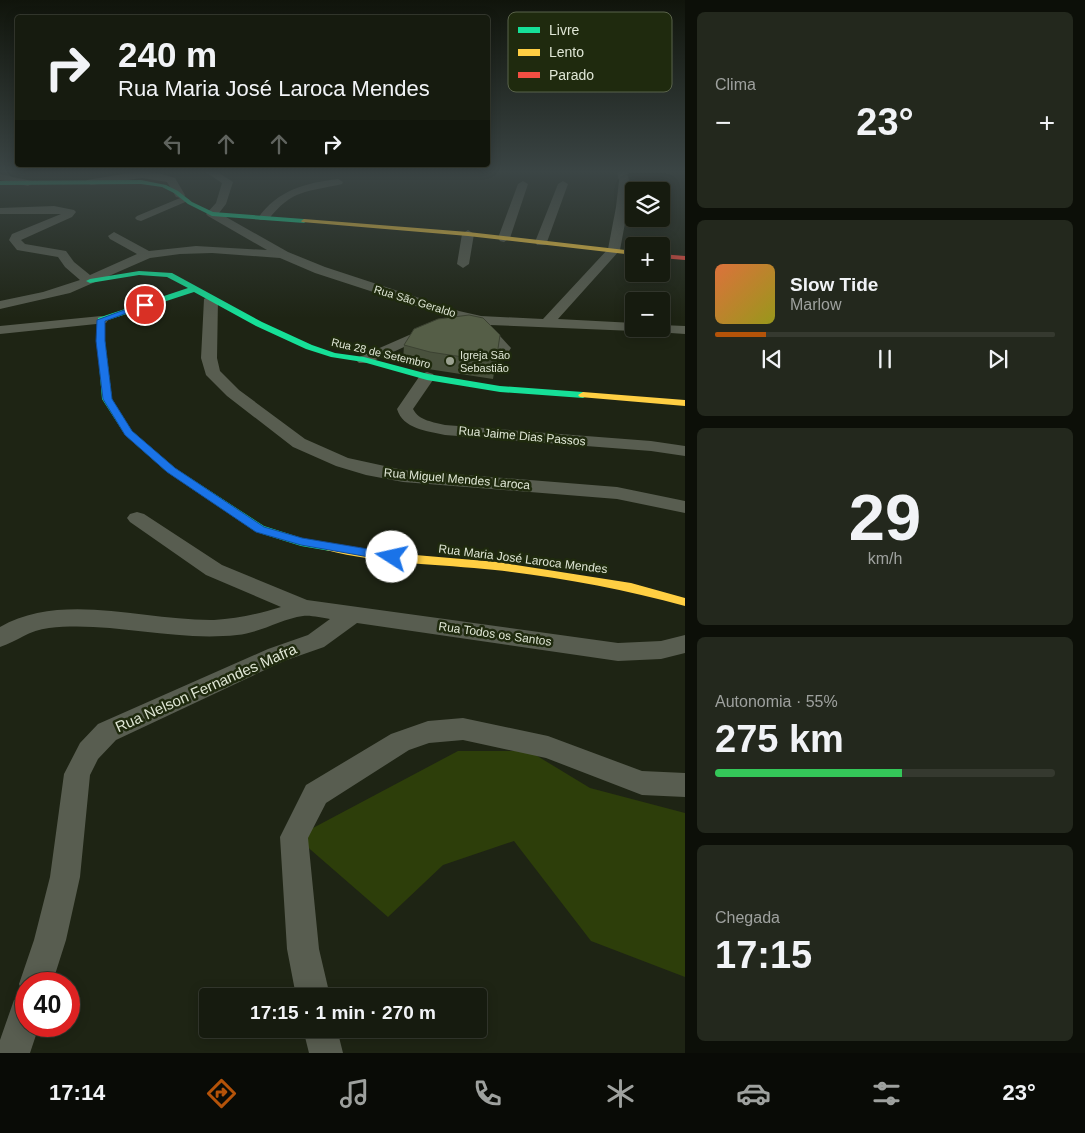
<!DOCTYPE html>
<html lang="pt">
<head>
<meta charset="utf-8">
<style>
  body { margin:0; font-family:Helvetica,sans-serif; background:#23281d; color:#f1f3f6; height:100vh; display:flex; flex-direction:column; font-size:19px; white-space:nowrap }
  * { box-sizing:border-box; margin:0 }
  p { font-size:16px; color:#9ea19e }
  .icon { flex:none; width:28px; height:28px; fill:none; stroke:currentColor; stroke-width:2; stroke-linecap:round; stroke-linejoin:round }
  .map { position:relative; flex:1; overflow:hidden }
  .details { display:flex; flex-direction:column; gap:12px; padding:12px; background:#0c0f08; width:400px }
  .details>* { flex:none }
  .guide { position:absolute; left:15px; top:15px; width:475px; height:152px; border-radius:5px; box-shadow:0 2px 12px #0003,0 0 0 1px #35392f; background:#161b0f; color:#f1f3f6; overflow:hidden }
  .buttons { position:absolute; left:625px; top:182px; display:grid; gap:10px }
  .buttons a { display:grid; place-items:center; width:45px; height:45px; border-radius:5px; background:#161b0f; box-shadow:0 2px 12px #0003,0 0 0 1px #35392f; font-size:25px }
  .speed { position:absolute; left:15px; top:972px; display:flex; gap:10px; font-size:25px; font-weight:700; text-align:center }
  .speed>* { display:grid; place-content:center; width:65px; height:65px; border-radius:50%; background:#161b0f; box-shadow:0 2px 12px #0003,0 0 0 1px #35392f; line-height:1 }
  .speed .limit { border:8px solid #d22; background:#fff; color:#111 }
  .pin { position:absolute; display:grid; place-items:center; width:42px; height:42px; color:#fff; margin:-21px; border:2px solid #fff; border-radius:50%; box-shadow:0 1px 5px #0007 }
  .me { position:absolute; width:55px; margin:-28px; rotate:280deg; stroke-linejoin:round; filter:drop-shadow(0 0 4px #0008) }
  .turn { display:flex; align-items:center; gap:18px; height:105px; padding:0 20px; font-size:22px }
  .turn .icon { width:65px; height:65px; stroke-width:2.5 }
  .turn b { display:block; font-size:35px; line-height:42px }
  .lanes { display:flex; align-items:center; height:48px; padding:0 20px; background:#0003; justify-content:center; gap:25px; direction:ltr }
  .lanes .off { opacity:.35 }
  .big { font-size:38px; font-weight:700; line-height:1.1 }
  .details .widget { flex:1; display:flex; flex-direction:column; justify-content:center; gap:8px; min-width:0; padding:0 18px; border-radius:8px; background:#23281d }
  .details .dial { align-items:center; gap:0 }
  .dial b { font-size:65px; line-height:1 }
  .song { display:flex; align-items:center; gap:15px }
  .cover { width:60px; height:60px; border-radius:8px; background:linear-gradient(135deg,hsl(20 70% 55%),hsl(60 70% 35%)) }
  .played { height:5px; border-radius:2px; background:linear-gradient(90deg,#b45309 15%,#35392f 15%) }
  .keys { display:flex; justify-content:space-around; direction:ltr }
  .heat { display:flex; justify-content:space-between; align-items:center; font-size:28px; direction:ltr }
  .charge { height:8px; border-radius:4px; background:linear-gradient(90deg,#34c759 55%,#35392f 0) }
  .trip { position:absolute; left:199px; top:988px; width:288px; height:50px; border-radius:5px; background:#161b0f; box-shadow:0 2px 12px #0003,0 0 0 1px #35392f; font-weight:700; line-height:50px; text-align:center }
  .tab-bar { display:flex; height:80px; justify-content:space-around; align-items:center; background:#090b06; color:#9ea19e }
  .tab-bar .icon { width:35px; height:35px }
  .tab-bar .current { color:#b45309 }
  .tab-bar b { font-size:22px; color:#f1f3f6 }
  main { display:flex; flex:1; min-height:0 }
  .map>svg:first-child { display:block }
  .green { fill:#2d3e0a }
  .lines { fill:none; stroke-linecap:round; stroke-linejoin:round }
  .street { fill:#585d50; fill-rule:evenodd }
  .fast { fill:#16e098; fill-rule:evenodd }
  .slow { fill:#ffcf43; fill-rule:evenodd }
  .jam { fill:#f24e42; fill-rule:evenodd }
  .wall { fill:#49513d }
  .building { fill:#555e47; stroke:#3c4232 }
  .route { fill:#1a73e8; stroke:#114b97 }
  .poi-dot { fill:#9ba291; stroke:#1f2a0e; stroke-width:2 }
  .labels { text-anchor:middle; stroke-width:5; stroke-linejoin:round; paint-order:stroke }
  .far-street-label { font-size:11px; fill:#dfe6d5; stroke:#1f2a0e }
  .far-poi-label { font-size:11px; fill:#dfe6d5; stroke:#1f2a0e; text-anchor:start }
  .street-label { font-size:12px; fill:#dfe6d5; stroke:#1f2a0e }
  .near-street-label { font-size:15px; fill:#dfe6d5; stroke:#1f2a0e }
  .key { fill:#1f2a0e; stroke:#59624a; stroke-width:1 }
  .key-label { font-size:14px; fill:#dfe6d5 }
</style>
</head>
<body>
<main>
<div class="map">
<svg width="685" height="1053" viewBox="0 0 685 1053">
  <rect width="100%" height="100%" fill="#1e2414"/>
  <!-- green -->
  <path class="green" d="M 458,751 L 529,751 L 590,788 L 685,813 L 685,977 L 591,941 L 514,841 L 443,865 L 388,917 L 296,837 Z"/>
  <g class="lines">
    <!-- street -->
    <path class="street" d="M 142,171 L 162,174 L 175,178 L 185,195 L 184,197 L 190,200 L 141,221 L 137,220 L 135,218 L 137,216 L 180,198 L 176,197 L 167,182 L 142,178 L 91,185 L 86,182 L 87,180 Z
      M 204,171 L 216,171 L 233,182 L 226,204 L 219,213 L 288,252 L 325,267 L 459,311 L 481,316 L 543,319 L 608,249 L 616,207 L 619,181 L 617,171 L 627,171 L 629,181 L 628,207 L 620,250 L 558,319 L 634,323 L 634,329 L 640,329 L 634,331 L 490,325 L 511,348 L 509,351 C 496,355 486,338 478,329 L 476,326 L 478,323 L 450,317 L 315,273 L 280,258 L 212,253 L 180,254 L 150,258 L 70,293 L 0,309 L 0,301 L 43,292 L 80,280 L 65,267 L 58,257 L 17,250 L 9,240 L 12,234 L 61,214 L 0,214 L 0,208 L 54,206 L 74,210 L 76,212 L 72,217 L 21,240 L 25,244 L 66,251 L 74,262 L 90,275 L 137,254 L 110,239 L 108,236 L 114,232 L 149,251 L 196,246 L 267,250 L 208,216 L 206,214 L 216,203 L 222,183 Z
      M 0,174 L 32,181 L 33,183 L 28,186 L 0,180 Z
      M 338,179 L 343,182 L 342,184 C 307,192 292,189 268,220 L 260,220 L 258,218 C 278,190 305,183 338,179 Z
      M 523,181 L 528,184 L 510,238 L 504,242 L 500,241 L 498,238 L 518,184 Z
      M 563,181 L 568,184 L 547,242 L 545,245 L 537,245 L 535,242 L 558,184 Z
      M 468,230 L 474,234 L 469,264 L 463,268 L 457,264 L 462,234 Z
      M 211,295 L 218,299 L 217,358 L 220,371 L 239,390 L 305,439 L 348,458 L 403,470 L 617,487 L 685,501 L 685,513 L 617,499 L 403,482 L 366,475 L 336,466 L 293,447 L 227,396 L 206,375 L 201,358 L 204,299 Z
      M 101,316 L 106,317 L 108,320 L 106,323 L 0,334 L 0,326 Z
      M 432,325 L 437,326 L 439,329 L 437,332 L 369,363 L 359,363 L 356,360 L 359,357 Z
      M 661,325 L 685,326 L 685,334 L 656,332 L 654,329 L 661,329 Z
      M 427,372 L 433,374 L 435,377 L 413,409 C 419,421 434,422 445,425 L 651,441 L 685,446 L 685,456 L 651,451 L 445,435 C 427,431 403,429 397,409 L 421,374 Z
      M 137,512 L 144,514 L 222,565 L 307,600 L 618,643 L 661,641 L 685,635 L 685,653 L 661,659 L 618,661 L 357,623 L 324,647 L 284,661 L 116,740 L 98,759 L 90,775 L 80,877 L 66,940 L 52,984 L 26,984 L 26,1026 L 39,1026 L 30,1053 L 0,1053 L 0,1040 L 14,1000 L 24,996 L 19,984 L 34,940 L 50,877 L 64,774 L 80,743 L 98,724 L 268,649 L 308,635 L 330,619 C 322,618 311,615 303,616 C 281,619 260,633 237,635 C 174,642 112,621 49,628 C 29,630 18,641 0,647 L 0,627 C 62,591 146,621 214,620 C 237,619 258,614 281,607 L 206,575 L 130,522 L 127,518 L 130,514 Z
      M 463,718 L 548,736 L 642,771 L 685,773 L 685,797 L 642,795 L 546,758 L 463,740 L 429,743 L 409,750 L 326,803 L 308,838 L 319,949 L 330,996 L 296,996 L 287,949 L 280,837 L 306,785 L 391,734 L 428,721 Z
      M 303,1029 L 337,1029 L 343,1053 L 309,1053 Z"/>
    <!-- fast -->
    <path class="fast" d="M 141,180 L 166,185 L 178,191 L 192,202 L 213,212 L 304,219 L 307,221 L 304,223 L 212,216 L 188,204 L 174,193 L 162,187 L 141,184 L 0,185 L 0,181 Z
      M 139,271 L 172,273 L 262,322 L 312,345 L 335,353 L 364,357 L 428,374 L 500,386 L 583,392 L 588,395 L 583,398 L 500,392 L 427,380 L 363,362 L 331,357 L 306,349 L 256,326 L 194,292 L 105,321 L 105,341 L 112,399 L 132,431 L 175,468 L 264,526 L 302,538 L 334,544 L 336,547 L 330,551 L 301,546 L 256,532 L 167,472 L 125,435 L 102,399 L 97,341 L 98,318 L 188,288 L 167,277 L 139,275 L 90,283 L 86,281 L 90,279 Z"/>
    <!-- slow -->
    <path class="slow" d="M 304,219 L 468,232 L 634,251 L 634,255 L 468,236 L 302,222 L 301,221 Z
      M 583,392 L 685,400 L 685,406 L 580,397 L 578,395 Z
      M 330,543 L 392,553 L 497,562 L 631,583 L 685,598 L 685,606 C 623,589 559,577 495,570 C 440,564 380,564 326,550 L 324,547 L 326,544 Z"/>
    <!-- jam -->
    <path class="jam" d="M 661,254 L 685,256 L 685,260 L 661,258 Z"/>
  </g>
  <!-- wall -->
  <path class="wall" d="M 500,335 L 493,379 L 428,369 L 403,362 L 404,345 Z"/>
  <!-- building -->
  <path class="building" d="M 469,315 L 483,318 L 500,335 L 496,362 L 430,352 L 404,345 L 414,329 L 438,319 Z"/>
  <!-- sky -->
  <linearGradient id="sky" x2="0" y2="1"><stop stop-color="#10140b"/><stop offset="0.54" stop-color="#3b4545"/><stop offset="1" stop-color="#3b4545" stop-opacity="0"/></linearGradient>
  <rect width="685" height="318" fill="url(#sky)"/>
  <!-- route -->
  <path class="route" d="M 143,303 L 149,305 L 105,321 L 105,341 L 112,399 L 132,431 L 175,468 L 264,527 L 302,538 L 392,553 L 396,554 L 398,557 L 396,560 L 392,561 L 301,545 L 256,532 L 167,472 L 125,435 L 103,399 L 96,341 L 97,320 Z"/>
  <!-- markers -->
  <circle class="poi-dot" cx="450" cy="361" r="5"/>
  <g class="labels">
    <!-- far-street labels -->
    <g class="far-street-label">
      <text transform="translate(415 301) rotate(17)" y="4">Rua São Geraldo</text>
      <text transform="translate(381 353) rotate(13)" y="4">Rua 28 de Setembro</text>
    </g>
    <!-- far-poi labels -->
    <g class="far-poi-label">
      <text x="460" y="359">Igreja São<tspan x="460" dy="13">Sebastião</tspan></text>
    </g>
    <!-- street labels -->
    <g class="street-label">
      <text transform="translate(522 436) rotate(5)" y="4">Rua Jaime Dias Passos</text>
      <text transform="translate(457 479) rotate(5)" y="4">Rua Miguel Mendes Laroca</text>
      <text transform="translate(523 559) rotate(7)" y="4">Rua Maria José Laroca Mendes</text>
      <text transform="translate(495 634) rotate(8)" y="4">Rua Todos os Santos</text>
    </g>
    <!-- near-street labels -->
    <g class="near-street-label">
      <text transform="translate(206 688) rotate(-24)" y="5">Rua Nelson Fernandes Mafra</text>
    </g>
  </g>
  <!-- legend -->
  <rect x="508" y="12" width="164" height="80" rx="8" class="key"/>
  <rect x="518" y="27" width="22" height="6" fill="#16e098"/>
  <rect x="518" y="49" width="22" height="7" fill="#ffcf43"/>
  <rect x="518" y="72" width="22" height="6" fill="#f24e42"/>
  <g class="key-label">
    <text x="549" y="35">Livre</text>
    <text x="549" y="57">Lento</text>
    <text x="549" y="80">Parado</text>
  </g>
</svg>
<div class="buttons">
<a><svg class="icon" aria-label="layers" viewBox="0 0 24 24"><path d="M12 4l9 5-9 5-9-5zM3 14l9 5 9-5"/></svg></a>
<a>+</a>
<a>−</a>
</div>
<div class="speed"><div class="limit">40</div></div>
<div class="pin" style="left:145px;top:305px;background:#d93025"><svg class="icon" aria-label="arrive" viewBox="0 0 24 24"><path d="M6 21V4h12l-3 4 3 4H6"/></svg></div>
<svg class="me" style="left:392px;top:557px" viewBox="-20 -20 40 40"><circle r="19" fill="#fff"/><path d="M0-13L10 11 0 6-10 11z" fill="#1a73e8"/></svg>
<div class="trip">17:15 · 1 min · 270 m</div>
<div class="guide">
<div class="turn"><svg class="icon" aria-label="right" viewBox="0 0 24 24"><path d="M7 20v-9h11M14 6l5 5-5 5"/></svg><div><b>240 m</b>Rua Maria José Laroca Mendes</div></div>
<div class="lanes"><svg class="icon off" aria-label="left" viewBox="0 0 24 24"><path d="M17 20v-9H6M10 6l-5 5 5 5"/></svg><svg class="icon off" aria-label="ahead" viewBox="0 0 24 24"><path d="M12 20V5M6 11l6-6 6 6"/></svg><svg class="icon off" aria-label="ahead" viewBox="0 0 24 24"><path d="M12 20V5M6 11l6-6 6 6"/></svg><svg class="icon" aria-label="right" viewBox="0 0 24 24"><path d="M7 20v-9h11M14 6l5 5-5 5"/></svg></div>
</div>
</div>
<section class="details">
<div class="widget"><p>Clima</p>
<div class="heat"><a>−</a><b class="big">23°</b><a>+</a></div>
</div>
<div class="widget">
<div class="song"><i class="cover"></i><div><b>Slow Tide</b><p>Marlow</p></div></div>
<div class="played"></div>
<div class="keys"><svg class="icon" aria-label="previous" viewBox="0 0 24 24"><path d="M18 5L8 12l10 7zM5 5v14"/></svg><svg class="icon" aria-label="pause" viewBox="0 0 24 24"><path d="M8 5v14M16 5v14"/></svg><svg class="icon" aria-label="next" viewBox="0 0 24 24"><path d="M6 5l10 7-10 7zM19 5v14"/></svg></div>
</div>
<div class="widget dial"><b>29</b><p>km/h</p></div>
<div class="widget"><p>Autonomia · 55%</p><b class="big">275 km</b><div class="charge"></div></div>
<div class="widget"><p>Chegada</p><b class="big">17:15</b></div>
</section>
</main>
<nav class="tab-bar">
<b>17:14</b>
<svg class="icon current" aria-label="directions" viewBox="0 0 24 24"><path d="M12 3l9 9-9 9-9-9zM9 14v-3h6M13 9l2 2-2 2"/></svg>
<svg class="icon" aria-label="music" viewBox="0 0 24 24"><path d="M9 18V5l10-2v13"/><circle cx="6" cy="18" r="3"/><circle cx="16" cy="16" r="3"/></svg>
<svg class="icon" aria-label="phone" viewBox="0 0 24 24"><path d="M5 4h4l2 5-3 2q2 4 5 5l2-3 5 2v4C11 20 4 13 5 4z"/></svg>
<svg class="icon" aria-label="climate" viewBox="0 0 24 24"><path d="M12 3v18M4 7l16 10M4 17L20 7"/></svg>
<svg class="icon" aria-label="car" viewBox="0 0 24 24"><path d="M5 17H2v-5l4-1 3-4h7l3 4 3 1v5h-3M9 17h6M6 11h13"/><circle cx="7" cy="17" r="2"/><circle cx="17" cy="17" r="2"/></svg>
<svg class="icon" aria-label="filters" viewBox="0 0 24 24"><path d="M4 7h16M4 17h16"/><circle cx="9" cy="7" r="2"/><circle cx="15" cy="17" r="2"/></svg>
<b>23°</b>
</nav>
</body>
</html>
